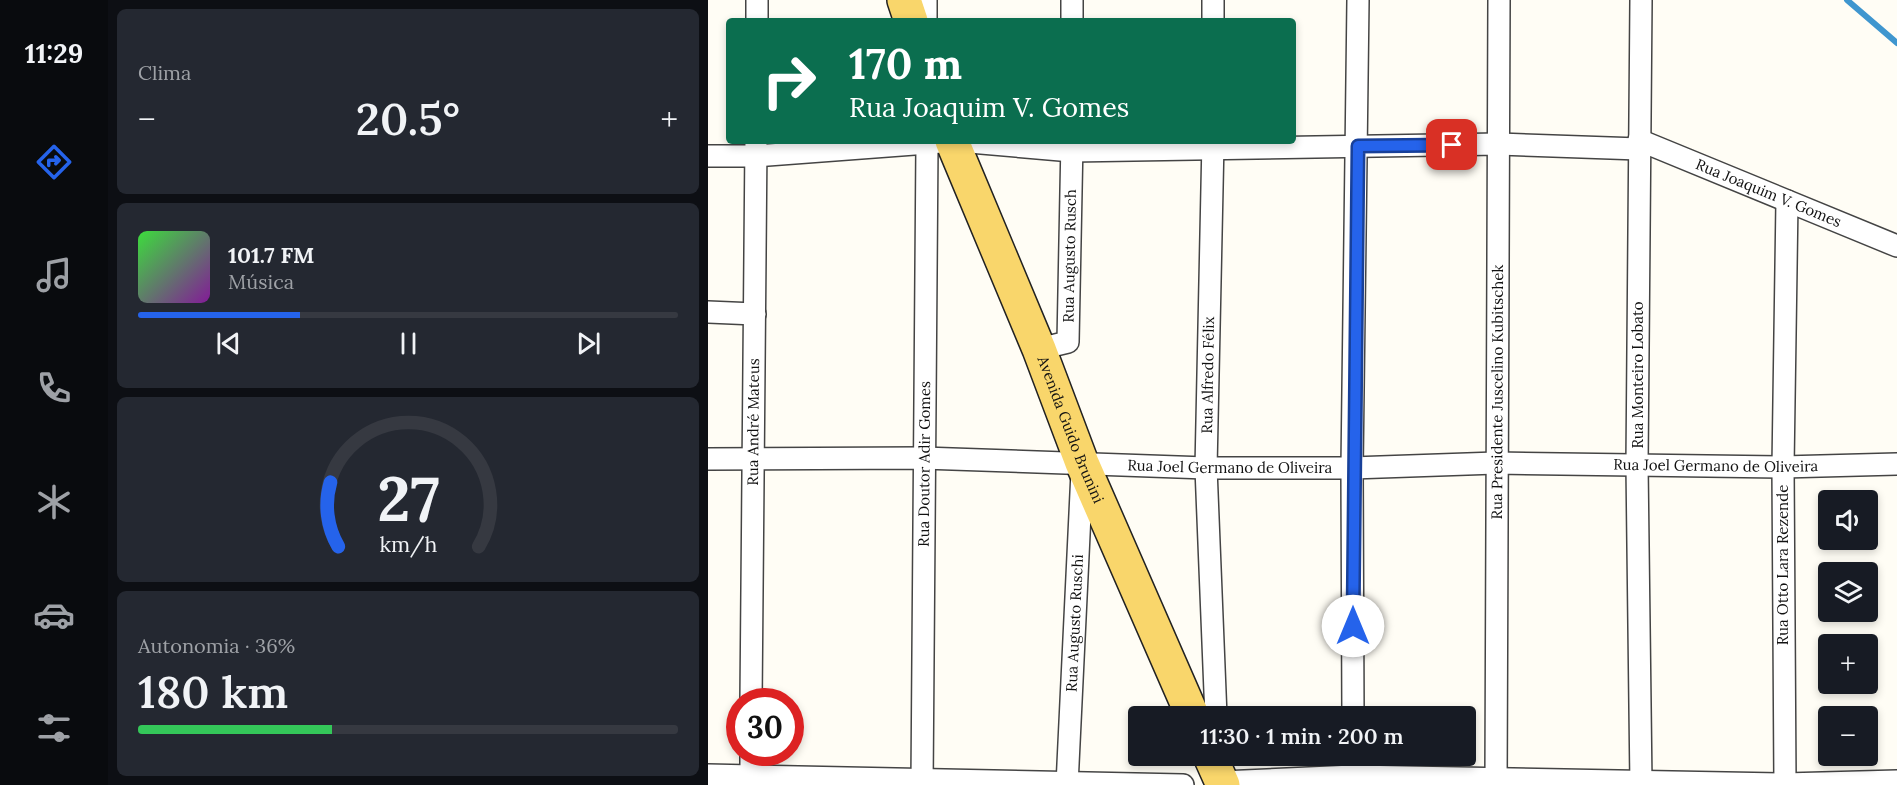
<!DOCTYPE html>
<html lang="pt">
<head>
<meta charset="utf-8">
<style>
  body { margin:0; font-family:Lora,serif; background:#242831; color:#f1f3f6; height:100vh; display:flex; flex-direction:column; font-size:22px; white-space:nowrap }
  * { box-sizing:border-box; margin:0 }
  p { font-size:20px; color:#9ea1a6 }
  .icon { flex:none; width:33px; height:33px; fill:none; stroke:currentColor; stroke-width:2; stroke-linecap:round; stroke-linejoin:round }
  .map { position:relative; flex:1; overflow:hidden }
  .drawer { display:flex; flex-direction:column; gap:9px; padding:9px; background:#0d0f14; width:600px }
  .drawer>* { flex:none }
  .hud { position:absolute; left:18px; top:18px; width:570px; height:126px; border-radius:6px; box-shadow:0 3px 9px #0003; background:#0b6e4f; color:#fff; overflow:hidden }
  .controls { position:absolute; left:1110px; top:490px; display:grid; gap:12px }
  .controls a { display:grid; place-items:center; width:60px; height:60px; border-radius:6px; background:#171b24; box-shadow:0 3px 9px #0003; font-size:30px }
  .speed { position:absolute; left:18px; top:688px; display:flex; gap:12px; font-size:30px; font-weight:700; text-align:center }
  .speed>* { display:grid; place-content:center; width:78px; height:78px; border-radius:50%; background:#171b24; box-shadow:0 3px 9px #0003; line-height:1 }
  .speed .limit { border:9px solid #d22; background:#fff; color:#111 }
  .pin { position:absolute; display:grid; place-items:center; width:51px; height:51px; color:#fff; margin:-26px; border-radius:12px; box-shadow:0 3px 9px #0006 }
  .me { position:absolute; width:66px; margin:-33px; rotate:0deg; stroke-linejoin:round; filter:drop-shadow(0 0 4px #0008) }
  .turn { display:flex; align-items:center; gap:21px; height:126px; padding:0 24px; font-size:27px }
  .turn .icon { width:78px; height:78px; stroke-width:2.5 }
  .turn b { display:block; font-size:42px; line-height:51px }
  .big { font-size:45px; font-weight:600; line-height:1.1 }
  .drawer .widget { flex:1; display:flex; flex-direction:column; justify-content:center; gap:9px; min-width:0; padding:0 21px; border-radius:9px; background:#242831 }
  .drawer .dial { align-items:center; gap:0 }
  .dial svg { height:156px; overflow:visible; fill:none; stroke:#363941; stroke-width:7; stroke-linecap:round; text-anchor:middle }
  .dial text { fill:#f1f3f6; stroke:none }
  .song { display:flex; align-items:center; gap:18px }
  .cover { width:72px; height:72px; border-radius:9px; background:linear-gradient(135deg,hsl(120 70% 55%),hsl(290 70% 35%)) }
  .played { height:6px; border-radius:3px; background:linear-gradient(90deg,#2563eb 30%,#363941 30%) }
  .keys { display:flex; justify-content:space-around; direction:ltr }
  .heat { display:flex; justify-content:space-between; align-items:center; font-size:33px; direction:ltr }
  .charge { height:9px; border-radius:4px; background:linear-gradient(90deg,#34c759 36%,#363941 0) }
  .trip { position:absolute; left:420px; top:706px; width:348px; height:60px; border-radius:6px; background:#171b24; box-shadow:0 3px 9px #0003; font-weight:600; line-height:60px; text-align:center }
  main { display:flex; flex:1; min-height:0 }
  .menu { display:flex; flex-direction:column; width:108px; justify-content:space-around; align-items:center; background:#090b0e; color:#9ea1a6 }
  .menu .icon { width:42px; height:42px }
  .menu .current { color:#2563eb }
  .menu b { font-size:27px; color:#f1f3f6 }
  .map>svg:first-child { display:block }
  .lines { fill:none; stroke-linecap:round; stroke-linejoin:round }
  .stream { stroke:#3f96cf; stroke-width:6 }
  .minor-casing { stroke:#444; stroke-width:24 }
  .primary-casing { stroke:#222; stroke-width:36 }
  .minor { stroke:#fff; stroke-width:21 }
  .primary { stroke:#f9d66b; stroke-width:33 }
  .route-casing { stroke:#184099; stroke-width:15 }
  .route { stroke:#2563eb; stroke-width:10 }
  .labels { text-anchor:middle; stroke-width:6; stroke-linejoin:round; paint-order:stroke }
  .street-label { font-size:15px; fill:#111; stroke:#fff }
</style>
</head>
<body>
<main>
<nav class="menu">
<b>11:29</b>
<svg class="icon current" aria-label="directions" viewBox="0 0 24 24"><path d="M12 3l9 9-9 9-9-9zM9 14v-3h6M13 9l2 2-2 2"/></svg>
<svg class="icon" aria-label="music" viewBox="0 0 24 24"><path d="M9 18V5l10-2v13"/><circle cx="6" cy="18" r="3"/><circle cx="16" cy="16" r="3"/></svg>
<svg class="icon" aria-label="phone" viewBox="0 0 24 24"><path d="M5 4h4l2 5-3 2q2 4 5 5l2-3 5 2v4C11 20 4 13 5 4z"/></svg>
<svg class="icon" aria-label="climate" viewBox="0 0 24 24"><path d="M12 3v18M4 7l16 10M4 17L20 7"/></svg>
<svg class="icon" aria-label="car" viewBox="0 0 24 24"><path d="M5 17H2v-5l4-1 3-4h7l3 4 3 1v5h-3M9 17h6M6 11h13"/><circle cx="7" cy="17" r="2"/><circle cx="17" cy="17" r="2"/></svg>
<svg class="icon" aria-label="filters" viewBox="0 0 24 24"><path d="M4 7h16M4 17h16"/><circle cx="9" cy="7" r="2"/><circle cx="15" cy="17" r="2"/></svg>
</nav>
<section class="drawer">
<div class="widget"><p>Clima</p>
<div class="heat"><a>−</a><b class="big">20.5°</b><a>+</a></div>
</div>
<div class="widget">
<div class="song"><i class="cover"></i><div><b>101.7 FM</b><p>Música</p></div></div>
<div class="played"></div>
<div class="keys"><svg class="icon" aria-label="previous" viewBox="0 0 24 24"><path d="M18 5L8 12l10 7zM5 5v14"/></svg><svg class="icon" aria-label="pause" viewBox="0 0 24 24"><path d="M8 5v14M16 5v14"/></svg><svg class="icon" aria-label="next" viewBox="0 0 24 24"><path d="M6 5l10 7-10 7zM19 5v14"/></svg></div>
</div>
<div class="widget dial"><svg viewBox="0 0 100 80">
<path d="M14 69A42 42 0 1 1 86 69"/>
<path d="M14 69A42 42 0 0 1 10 36" stroke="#2563eb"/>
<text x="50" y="56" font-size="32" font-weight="700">27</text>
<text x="50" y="72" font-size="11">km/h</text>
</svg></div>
<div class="widget"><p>Autonomia · 36%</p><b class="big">180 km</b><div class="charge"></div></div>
</section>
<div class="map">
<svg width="1189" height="785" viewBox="0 0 1189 785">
  <rect width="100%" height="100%" fill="#fffdf5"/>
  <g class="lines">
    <!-- stream -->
    <path class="stream" d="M 1139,0 L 1189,43"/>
    <!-- minor casing -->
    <g class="minor-casing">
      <g id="minor">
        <path d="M 505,0 L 505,21"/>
        <path d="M 933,0 L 929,465 L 933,785"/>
        <path d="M 49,21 L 49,0"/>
        <path d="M 218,21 L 218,0"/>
        <path d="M 364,21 L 364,0"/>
        <path id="s1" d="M 931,140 L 1189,246"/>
        <path d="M 250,141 L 364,151 L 791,144 L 931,149"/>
        <path d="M 505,141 L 498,468 L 508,717"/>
        <path d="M 0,156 L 48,156 L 233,142"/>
        <path d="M 0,312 L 47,314"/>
        <path id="s2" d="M 331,349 L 360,342 L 364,141"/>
        <path id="s3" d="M 0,459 L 215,458 L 498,468 L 644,468 L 788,463 L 1075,467 L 1189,464"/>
        <path id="s4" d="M 43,702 L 48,141"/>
        <path d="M 645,717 L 644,468 L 650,0"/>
        <path d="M 0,775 L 475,785"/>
        <path d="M 514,782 L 645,776 L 1077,784 L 1189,781"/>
        <path d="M 43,785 L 43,753"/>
        <path id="s5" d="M 214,785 L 219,144"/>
        <path id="s6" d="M 359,785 L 374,472"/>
        <path id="s7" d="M 788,785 L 791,0"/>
        <path d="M 1077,785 L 1075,467 L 1079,201"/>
      </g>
    </g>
    <!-- primary casing -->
    <g class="primary-casing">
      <g id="primary">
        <path d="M 196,0 L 203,21"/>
        <path id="s8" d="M 244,141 L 331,349 L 374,463 L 485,717"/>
        <path d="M 502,756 L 515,785"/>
      </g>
    </g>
    <!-- minor -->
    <use href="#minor" class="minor"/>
    <!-- primary -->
    <use href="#primary" class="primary"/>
  </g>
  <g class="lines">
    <!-- route casing -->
    <g class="route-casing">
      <path id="route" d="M 645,626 L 650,146 L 744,145"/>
    </g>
    <!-- route -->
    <use href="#route" class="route"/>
  </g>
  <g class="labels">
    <!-- street labels -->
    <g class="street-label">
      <text dy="5" stroke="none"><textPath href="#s1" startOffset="140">Rua Joaquim V. Gomes</textPath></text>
      <text dy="5" stroke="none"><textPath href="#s2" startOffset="116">Rua Augusto Rusch</textPath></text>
      <text transform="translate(500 375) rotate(-89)" y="5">Rua Alfredo Félix</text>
      <text transform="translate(930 375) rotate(-90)" y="5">Rua Monteiro Lobato</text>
      <text dy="5" stroke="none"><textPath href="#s7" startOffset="393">Rua Presidente Juscelino Kubitschek</textPath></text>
      <text dy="5" stroke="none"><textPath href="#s4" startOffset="280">Rua André Mateus</textPath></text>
      <text dy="5" stroke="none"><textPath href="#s8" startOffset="312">Avenida Guido Brunini</textPath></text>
      <text dy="5" stroke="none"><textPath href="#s5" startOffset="321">Rua Doutor Adir Gomes</textPath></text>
      <text dy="5" stroke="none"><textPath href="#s3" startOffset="1008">Rua Joel Germano de Oliveira</textPath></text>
      <text dy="5" stroke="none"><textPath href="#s3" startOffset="522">Rua Joel Germano de Oliveira</textPath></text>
      <text transform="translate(1075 565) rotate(-90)" y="5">Rua Otto Lara Rezende</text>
      <text dy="5" stroke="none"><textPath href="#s6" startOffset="162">Rua Augusto Ruschi</textPath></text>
    </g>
  </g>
</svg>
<div class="controls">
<a><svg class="icon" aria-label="sound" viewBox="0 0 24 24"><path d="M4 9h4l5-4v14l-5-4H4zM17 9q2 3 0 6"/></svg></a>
<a><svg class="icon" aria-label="layers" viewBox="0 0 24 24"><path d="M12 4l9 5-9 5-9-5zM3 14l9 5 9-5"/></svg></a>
<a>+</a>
<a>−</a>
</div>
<div class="speed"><div class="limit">30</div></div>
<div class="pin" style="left:744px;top:145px;background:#d93025"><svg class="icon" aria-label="arrive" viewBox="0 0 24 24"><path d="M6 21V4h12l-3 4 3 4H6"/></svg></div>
<svg class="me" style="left:645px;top:626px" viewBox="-20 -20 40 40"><circle r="19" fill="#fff"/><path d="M0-13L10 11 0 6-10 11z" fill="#2563eb"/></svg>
<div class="trip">11:30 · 1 min · 200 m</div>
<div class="hud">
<div class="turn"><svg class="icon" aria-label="right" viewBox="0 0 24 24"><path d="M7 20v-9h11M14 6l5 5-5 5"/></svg><div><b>170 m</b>Rua Joaquim V. Gomes</div></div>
</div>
</div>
</main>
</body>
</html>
